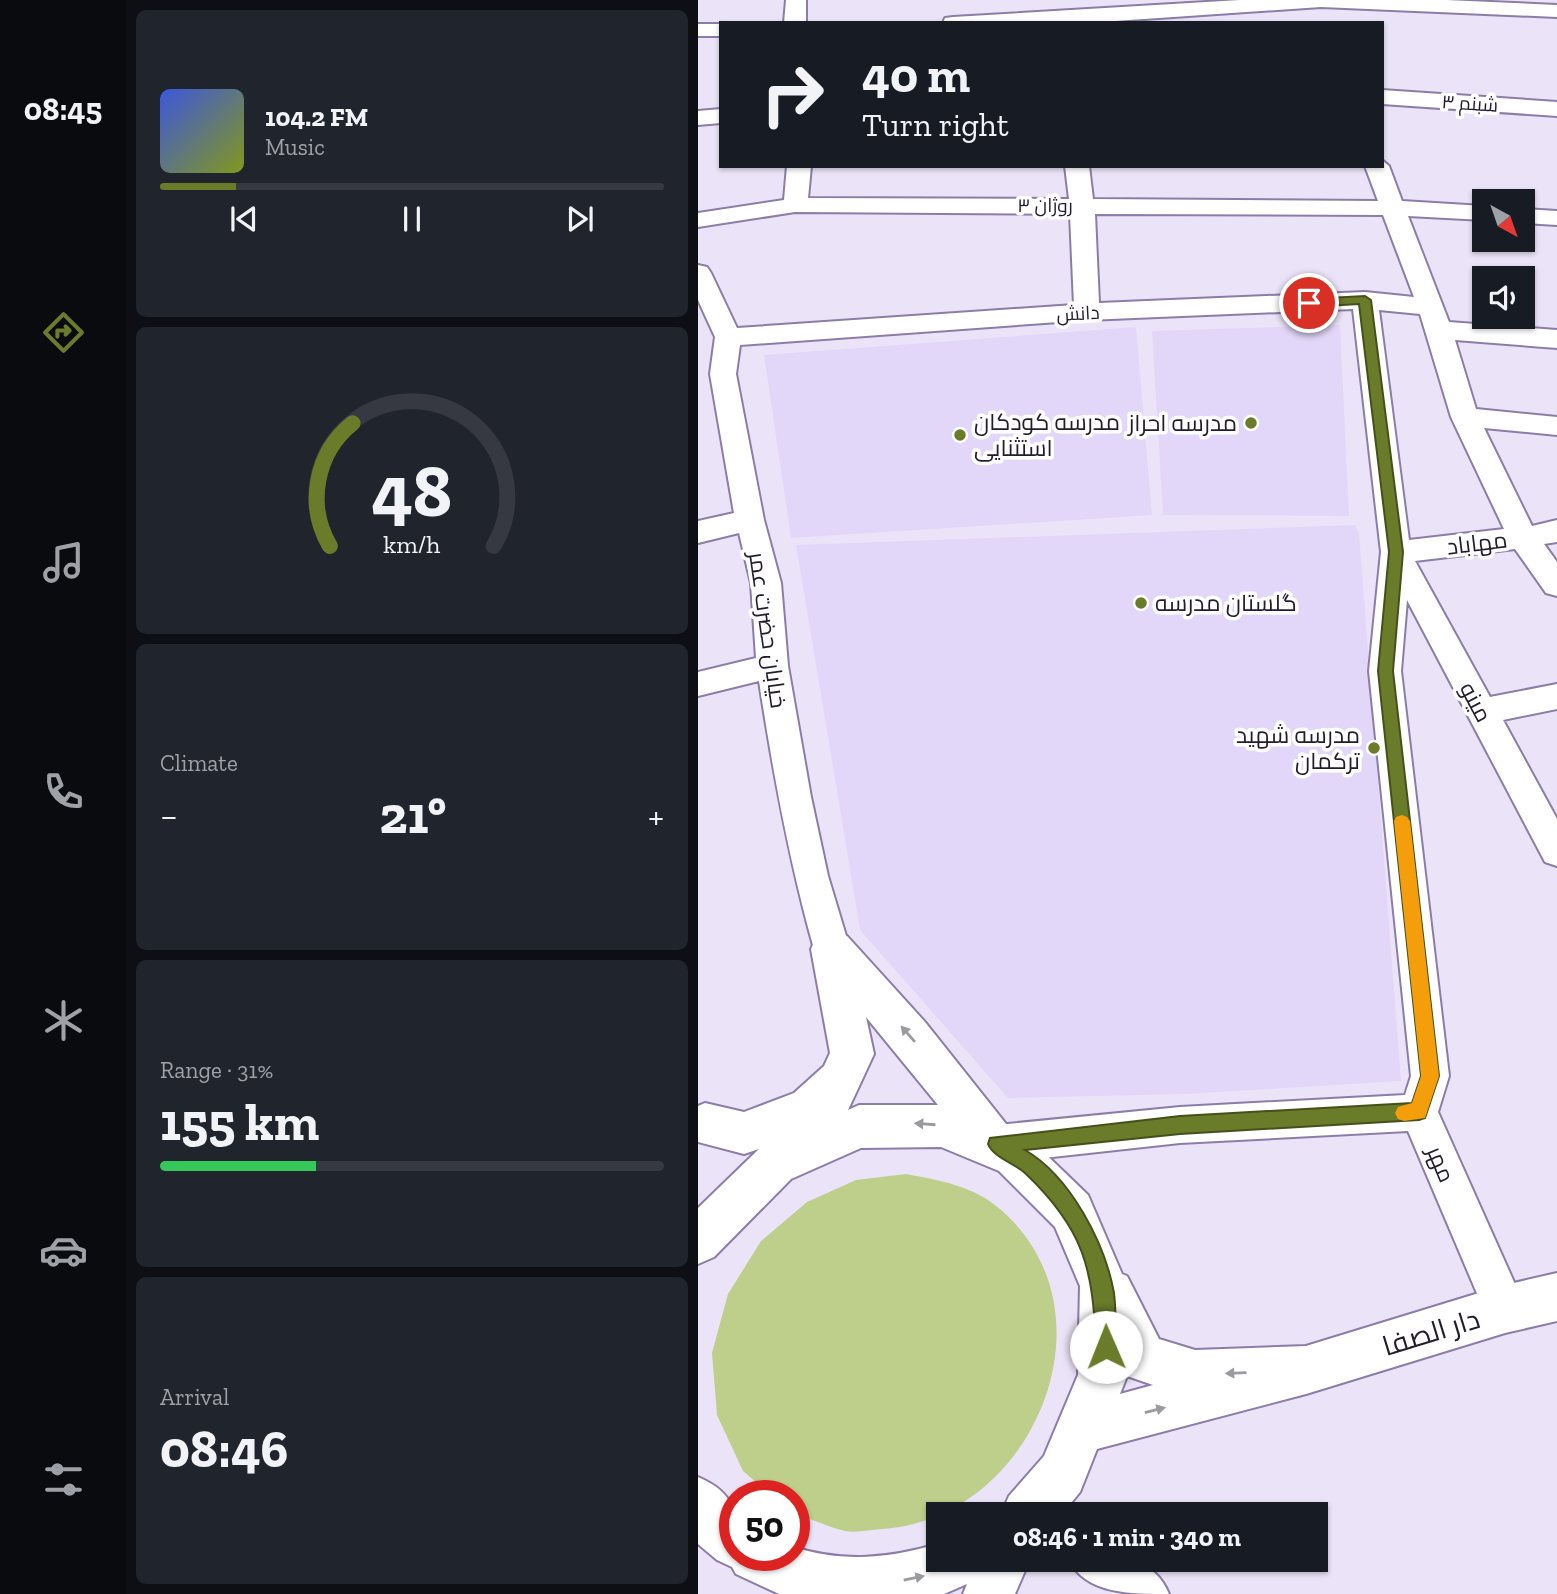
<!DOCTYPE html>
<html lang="en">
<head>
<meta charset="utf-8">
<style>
  body { margin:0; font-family:"Zilla Slab",Cairo,serif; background:#20242c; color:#f1f3f6; height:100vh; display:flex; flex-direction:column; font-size:26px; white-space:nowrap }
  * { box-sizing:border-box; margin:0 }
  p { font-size:23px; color:#9ea1a6 }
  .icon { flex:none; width:38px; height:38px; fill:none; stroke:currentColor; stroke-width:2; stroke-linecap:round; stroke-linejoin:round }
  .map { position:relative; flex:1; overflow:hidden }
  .side { display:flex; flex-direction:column; gap:10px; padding:10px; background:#0d0f14; width:572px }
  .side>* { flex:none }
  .hud { position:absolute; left:21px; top:21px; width:665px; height:147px; border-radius:0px; box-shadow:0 2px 5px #0004; background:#171b24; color:#f1f3f6; overflow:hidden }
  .needle { width:46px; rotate:140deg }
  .fabs { position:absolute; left:774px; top:189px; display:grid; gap:14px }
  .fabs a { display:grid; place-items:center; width:63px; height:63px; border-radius:0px; background:#171b24; box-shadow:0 2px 5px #0004; font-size:35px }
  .speed { position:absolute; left:21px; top:1480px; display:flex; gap:14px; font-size:35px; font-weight:700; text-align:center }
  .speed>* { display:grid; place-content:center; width:91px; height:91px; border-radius:50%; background:#171b24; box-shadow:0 2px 5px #0004; line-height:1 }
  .speed .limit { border:10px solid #d22; background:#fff; color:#111 }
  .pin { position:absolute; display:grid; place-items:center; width:60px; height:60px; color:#fff; margin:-30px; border:4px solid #fff; border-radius:50%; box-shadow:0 2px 7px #0007 }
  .me { position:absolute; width:77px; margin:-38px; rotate:359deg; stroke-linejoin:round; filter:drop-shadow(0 0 5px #0008) }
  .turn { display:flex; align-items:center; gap:24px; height:147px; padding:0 28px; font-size:32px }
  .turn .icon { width:91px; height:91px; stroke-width:2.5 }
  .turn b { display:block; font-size:49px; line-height:60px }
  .big { font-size:52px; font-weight:700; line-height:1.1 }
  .side .card { flex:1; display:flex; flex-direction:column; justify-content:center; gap:10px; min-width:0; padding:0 24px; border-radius:10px; background:#20242c }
  .side .dial { align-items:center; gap:0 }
  .dial svg { height:182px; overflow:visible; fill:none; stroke:#363941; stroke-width:7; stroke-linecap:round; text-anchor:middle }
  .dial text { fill:#f1f3f6; stroke:none }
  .song { display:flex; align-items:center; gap:21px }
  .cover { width:84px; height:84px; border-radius:10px; background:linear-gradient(135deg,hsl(230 70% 55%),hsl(70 70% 35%)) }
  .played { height:7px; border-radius:4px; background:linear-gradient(90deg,#6a7b2a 15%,#363941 15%) }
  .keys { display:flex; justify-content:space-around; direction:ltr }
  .heat { display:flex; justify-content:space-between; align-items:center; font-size:38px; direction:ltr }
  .charge { height:10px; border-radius:5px; background:linear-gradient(90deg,#34c759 31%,#363941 0) }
  .trip { position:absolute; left:228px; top:1502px; width:402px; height:70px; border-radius:0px; background:#171b24; box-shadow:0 2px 5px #0004; font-weight:700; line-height:70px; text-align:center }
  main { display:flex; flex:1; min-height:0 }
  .tab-bar { display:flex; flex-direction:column; width:126px; justify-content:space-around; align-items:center; background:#090b0e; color:#9ea1a6 }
  .tab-bar .icon { width:49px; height:49px }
  .tab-bar .on { color:#6a7b2a }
  .tab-bar b { font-size:32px; color:#f1f3f6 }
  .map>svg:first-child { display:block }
  .built { fill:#e2d7f8 }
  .green { fill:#becf8c }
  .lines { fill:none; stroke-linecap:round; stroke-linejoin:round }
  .minor-casing { stroke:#8c7da8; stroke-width:4 }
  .secondary-casing { stroke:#8c7da8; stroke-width:4 }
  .minor { fill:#fff; fill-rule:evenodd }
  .secondary { fill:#fff; fill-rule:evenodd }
  .oneway { fill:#9c99a0 }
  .route { fill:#6a7b2a; stroke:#45501b; stroke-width:2 }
  .slow { fill:#f59e0b }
  .poi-dot { fill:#6a7b2a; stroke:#fff; stroke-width:2.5 }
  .labels { text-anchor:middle; stroke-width:7; stroke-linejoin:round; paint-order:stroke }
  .far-street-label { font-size:19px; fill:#221c2d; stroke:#fff }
  .poi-label { font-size:23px; fill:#221c2d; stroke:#fff; text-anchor:start }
  .street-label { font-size:23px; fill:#221c2d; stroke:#fff }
  .near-street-label { font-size:28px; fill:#221c2d; stroke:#fff }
</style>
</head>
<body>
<main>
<nav class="tab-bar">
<b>08:45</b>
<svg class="icon on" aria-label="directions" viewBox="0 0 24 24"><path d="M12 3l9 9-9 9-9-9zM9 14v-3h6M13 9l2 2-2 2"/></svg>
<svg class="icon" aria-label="music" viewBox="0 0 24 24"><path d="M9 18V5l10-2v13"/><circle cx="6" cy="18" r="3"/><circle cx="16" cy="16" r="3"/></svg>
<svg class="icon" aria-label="phone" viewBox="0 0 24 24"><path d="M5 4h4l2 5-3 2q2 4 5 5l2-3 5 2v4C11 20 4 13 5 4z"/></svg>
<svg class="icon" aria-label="climate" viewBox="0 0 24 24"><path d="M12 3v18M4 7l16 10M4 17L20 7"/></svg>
<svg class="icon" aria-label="car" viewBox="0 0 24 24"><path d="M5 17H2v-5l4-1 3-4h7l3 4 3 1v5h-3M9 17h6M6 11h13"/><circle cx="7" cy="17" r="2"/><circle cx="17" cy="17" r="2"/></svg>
<svg class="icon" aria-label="filters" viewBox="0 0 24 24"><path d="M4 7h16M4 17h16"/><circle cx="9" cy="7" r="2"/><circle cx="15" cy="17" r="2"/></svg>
</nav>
<section class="side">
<div class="card">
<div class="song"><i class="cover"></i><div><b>104.2 FM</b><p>Music</p></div></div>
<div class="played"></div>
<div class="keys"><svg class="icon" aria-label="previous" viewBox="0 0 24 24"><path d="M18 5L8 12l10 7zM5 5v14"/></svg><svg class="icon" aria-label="pause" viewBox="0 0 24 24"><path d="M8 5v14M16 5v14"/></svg><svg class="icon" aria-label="next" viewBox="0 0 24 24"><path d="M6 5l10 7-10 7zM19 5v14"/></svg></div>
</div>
<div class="card dial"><svg viewBox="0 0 100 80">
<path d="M14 69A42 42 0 1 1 86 69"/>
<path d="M14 69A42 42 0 0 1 24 15" stroke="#6a7b2a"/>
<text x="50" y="56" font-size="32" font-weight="700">48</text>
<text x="50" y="72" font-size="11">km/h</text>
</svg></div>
<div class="card"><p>Climate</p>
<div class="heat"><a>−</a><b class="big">21°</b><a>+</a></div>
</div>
<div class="card"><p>Range · 31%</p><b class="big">155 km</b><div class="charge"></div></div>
<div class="card"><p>Arrival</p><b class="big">08:46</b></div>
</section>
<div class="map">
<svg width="859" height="1594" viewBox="0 0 859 1594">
  <rect width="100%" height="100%" fill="#ebe4f8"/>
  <!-- built -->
  <path class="built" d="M 642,325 L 651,516 L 465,515 L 454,331 Z
    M 438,327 L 454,515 L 93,538 L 66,355 Z
    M 657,525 L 661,533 L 703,1081 L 487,1094 L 310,1098 L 162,930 L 98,545 Z"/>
  <!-- green -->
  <path class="green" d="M 208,1174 C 241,1180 276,1186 302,1209 C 423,1313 334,1520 184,1529 C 172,1530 158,1533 147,1531 C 130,1527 113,1519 96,1513 L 96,1496 L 74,1496 L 45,1471 L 19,1415 L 14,1353 L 30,1294 L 63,1241 L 109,1202 L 158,1180 Z"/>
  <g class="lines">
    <!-- minor casing -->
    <g class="minor-casing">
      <path id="minor" d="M 88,0 L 108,0 L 108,23 L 86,23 Z
        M 542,0 L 748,0 L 859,5 L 859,17 L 623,7 L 388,23 L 245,23 L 247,18 L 255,17 Z
        M 0,24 L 23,24 L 23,36 L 0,36 Z
        M 684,90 L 859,102 L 859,116 L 684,104 Z
        M 23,109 L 23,123 L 0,125 L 0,111 Z
        M 684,160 L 691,166 L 704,201 L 786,206 L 786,220 L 710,216 L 751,322 L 859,330 L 859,348 L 757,340 L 778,409 L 859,417 L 859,435 L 786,428 L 834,526 L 859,520 L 859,542 L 846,544 L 859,562 L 859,596 L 848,593 L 817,549 L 717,561 L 792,697 L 859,684 L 859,709 L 805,720 L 859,819 L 859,866 L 847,862 L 709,600 L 703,671 L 751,1076 L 740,1112 L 828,1309 L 822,1324 L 807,1330 L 792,1324 L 710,1131 L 482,1143 L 299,1163 L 285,1157 L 280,1144 L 285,1131 L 299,1125 L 482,1107 L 707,1095 L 713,1076 L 671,671 L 683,552 L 655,309 L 389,320 L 42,345 L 38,374 L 66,520 L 83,583 L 90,666 L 113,797 L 130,876 L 152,949 L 147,960 L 134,965 L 121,960 L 116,949 C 91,861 75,772 61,681 L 0,696 L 0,672 L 58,658 L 53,583 L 41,533 L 0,543 L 0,521 L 36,513 L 12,374 L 17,337 L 0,300 L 0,265 L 9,267 L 13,273 L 39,328 L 376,305 L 372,214 L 97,212 L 0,227 L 0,213 L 86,200 L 89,166 L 113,166 L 110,198 L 371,199 L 367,166 L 391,166 L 395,199 L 680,201 L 667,166 L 684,166 ZM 397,214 L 685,215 L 716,297 L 667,292 L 401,303 ZM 681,310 L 722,314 L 753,417 L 806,529 L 711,540 Z
        M 824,209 L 859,211 L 859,225 L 824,223 Z
        M 370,1559 C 409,1559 453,1550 471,1594 C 431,1594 388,1594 370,1559 Z"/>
    </g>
    <!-- secondary casing -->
    <g class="secondary-casing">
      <path id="secondary" d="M 134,931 L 149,936 L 227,1022 L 316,1134 L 333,1140 L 390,1195 L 424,1274 L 429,1276 L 461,1339 L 497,1350 L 608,1346 L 807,1285 L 859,1273 L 859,1321 L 807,1333 L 608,1394 L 399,1449 L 382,1492 L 364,1514 L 303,1514 L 311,1496 L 346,1456 L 380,1375 L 382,1286 L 357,1227 L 301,1171 L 243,1147 L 163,1148 L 93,1179 L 16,1257 L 0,1264 L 0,1208 L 61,1149 L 46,1154 L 0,1142 L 0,1106 L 7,1103 L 46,1112 L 96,1093 L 126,1066 L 132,1053 L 113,949 L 119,936 ZM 168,1017 L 240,1105 L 161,1105 L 150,1110 L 176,1054 ZM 429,1376 L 455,1385 L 422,1394 Z
        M 0,1477 C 42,1495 37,1516 37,1556 L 96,1556 L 96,1547 C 145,1563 192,1558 240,1544 L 240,1559 L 332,1559 L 317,1594 L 265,1594 L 269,1584 L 246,1594 L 81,1594 L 38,1574 L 34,1567 L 19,1560 L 0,1544 Z"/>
    </g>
    <!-- minor -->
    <use href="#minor" class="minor"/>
    <!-- secondary -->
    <use href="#secondary" class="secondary"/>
  </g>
  <!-- one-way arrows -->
  <defs><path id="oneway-solid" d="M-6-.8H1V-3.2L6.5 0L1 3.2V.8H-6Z" transform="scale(1.75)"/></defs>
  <g class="oneway">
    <use href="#oneway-solid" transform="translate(210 1034) rotate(-131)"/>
    <use href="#oneway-solid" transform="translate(227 1124) rotate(-176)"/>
    <use href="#oneway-solid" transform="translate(538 1373) rotate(178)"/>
    <use href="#oneway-solid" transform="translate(457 1410) rotate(-14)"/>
    <use href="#oneway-solid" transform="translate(216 1578) rotate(-12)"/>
  </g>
  <!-- route -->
  <path class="route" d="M 667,296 L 673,300 L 705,552 L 695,671 L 741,1076 L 727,1118 L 721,1120 L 482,1134 L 327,1150 C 372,1176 407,1243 416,1293 C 418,1310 418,1329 418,1347 L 416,1354 L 408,1357 L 401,1354 L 398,1347 C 395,1268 386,1229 327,1173 C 316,1163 295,1157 290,1144 L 292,1138 L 482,1116 L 714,1103 L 723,1076 L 680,671 L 691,552 L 661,304 L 611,307 L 605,303 L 611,299 Z"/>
  <!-- slow -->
  <path class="slow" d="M 704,815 L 709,817 L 712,821 L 741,1076 L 727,1118 L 706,1121 L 700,1119 L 697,1113 L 700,1107 L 714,1103 L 723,1076 L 696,821 L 698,817 Z"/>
  <!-- markers -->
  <g class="poi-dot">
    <circle cx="553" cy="423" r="7"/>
    <circle cx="262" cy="435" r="7"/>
    <circle cx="443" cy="603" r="7"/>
    <circle cx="676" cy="748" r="7"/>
  </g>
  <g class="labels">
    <!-- far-street labels -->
    <g class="far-street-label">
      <text transform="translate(772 103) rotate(4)" y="7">شبنم ۳</text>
      <text x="347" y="212">روژان ۳</text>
      <text transform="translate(380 313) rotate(-3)" y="7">دانش</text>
    </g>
    <!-- poi labels -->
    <g class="poi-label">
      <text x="276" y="430">مدرسه کودکان<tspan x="276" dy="26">استثنایی</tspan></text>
      <text x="539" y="431" text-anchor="end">مدرسه احراز</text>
      <text x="457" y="611">گلستان مدرسه</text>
      <text x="662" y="743" text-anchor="end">مدرسه شهید<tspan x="662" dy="26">ترکمان</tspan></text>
    </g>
    <!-- street labels -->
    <g class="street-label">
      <text transform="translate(779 543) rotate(-7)" y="8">مهاباد</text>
      <text transform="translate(70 630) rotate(82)" y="8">خیابان حضرت عمر</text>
      <text transform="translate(778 702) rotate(62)" y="8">مینو</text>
      <text transform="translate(743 1164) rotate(67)" y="8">مهر</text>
    </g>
    <!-- near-street labels -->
    <g class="near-street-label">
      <text transform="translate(733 1332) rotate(-17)" y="10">دار الصفا</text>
    </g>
  </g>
</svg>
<div class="fabs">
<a><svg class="needle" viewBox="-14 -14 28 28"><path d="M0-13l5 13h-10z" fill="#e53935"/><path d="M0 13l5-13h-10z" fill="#9ea1a6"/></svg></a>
<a><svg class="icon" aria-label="sound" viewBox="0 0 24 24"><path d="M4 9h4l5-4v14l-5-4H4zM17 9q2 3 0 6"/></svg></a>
</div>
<div class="speed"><div class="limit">50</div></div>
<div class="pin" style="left:611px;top:303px;background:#d93025"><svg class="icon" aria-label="arrive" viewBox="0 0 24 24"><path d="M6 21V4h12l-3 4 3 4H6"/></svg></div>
<svg class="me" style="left:408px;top:1347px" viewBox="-20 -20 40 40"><circle r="19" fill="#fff"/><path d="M0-13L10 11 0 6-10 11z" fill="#6a7b2a"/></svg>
<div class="trip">08:46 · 1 min · 340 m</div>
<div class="hud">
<div class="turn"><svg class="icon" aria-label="right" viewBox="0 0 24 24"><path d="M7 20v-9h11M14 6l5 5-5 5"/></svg><div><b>40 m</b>Turn right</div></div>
</div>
</div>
</main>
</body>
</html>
